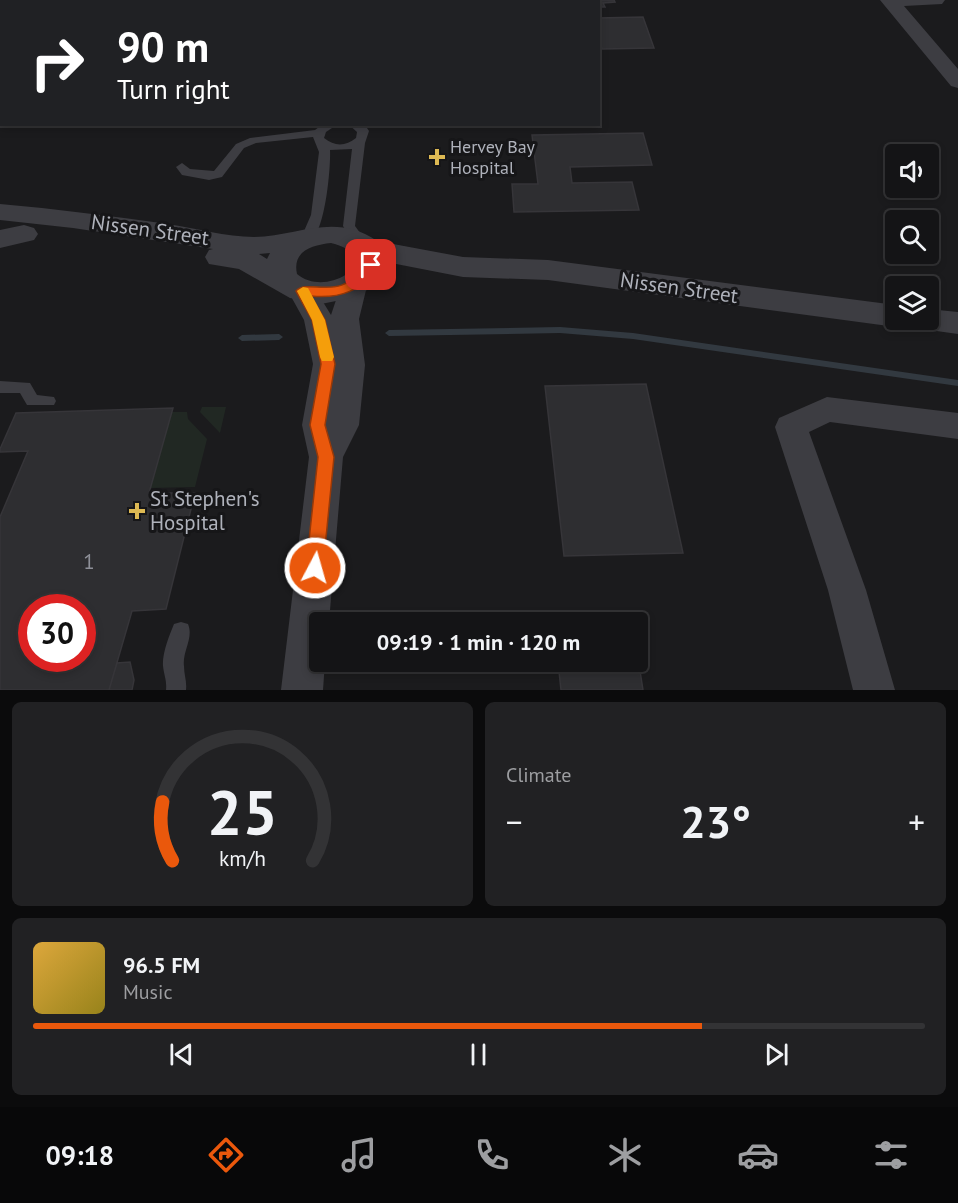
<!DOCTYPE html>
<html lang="en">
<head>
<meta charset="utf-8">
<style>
  body { margin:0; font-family:"PT Sans",sans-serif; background:#212123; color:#f1f3f6; height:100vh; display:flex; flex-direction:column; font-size:22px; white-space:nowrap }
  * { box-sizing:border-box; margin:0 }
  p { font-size:20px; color:#9d9ea1 }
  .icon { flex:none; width:33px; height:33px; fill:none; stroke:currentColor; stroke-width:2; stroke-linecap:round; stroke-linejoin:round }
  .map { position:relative; height:690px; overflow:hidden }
  .panel { display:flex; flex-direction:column; gap:12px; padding:12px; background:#0b0b0c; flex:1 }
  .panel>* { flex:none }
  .top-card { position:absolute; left:0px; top:0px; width:600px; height:126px; box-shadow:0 3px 9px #0003,0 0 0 2px #333335; background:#202124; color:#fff; overflow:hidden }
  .tools { position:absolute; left:885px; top:144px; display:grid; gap:12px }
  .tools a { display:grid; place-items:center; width:54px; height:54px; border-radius:6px; background:#141416; box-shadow:0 3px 9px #0003,0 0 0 2px #333335; font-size:30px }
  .speed { position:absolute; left:18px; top:594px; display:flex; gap:12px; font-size:30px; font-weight:700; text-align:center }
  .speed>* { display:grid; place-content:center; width:78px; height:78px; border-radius:50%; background:#141416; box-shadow:0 3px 9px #0003,0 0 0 2px #333335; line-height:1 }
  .speed .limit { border:9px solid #d22; background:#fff; color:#111 }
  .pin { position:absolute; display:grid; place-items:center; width:51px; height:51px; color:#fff; margin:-26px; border-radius:12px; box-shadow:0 3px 9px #0006 }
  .me { position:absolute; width:66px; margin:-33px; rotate:6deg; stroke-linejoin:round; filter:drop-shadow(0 0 4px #0008) }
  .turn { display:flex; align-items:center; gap:21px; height:126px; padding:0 18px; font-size:27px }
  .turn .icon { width:78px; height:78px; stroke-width:2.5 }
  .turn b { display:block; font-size:42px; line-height:51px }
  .big { font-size:45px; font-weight:700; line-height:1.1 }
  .panel .widget { flex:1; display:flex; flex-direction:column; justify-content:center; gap:9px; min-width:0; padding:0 21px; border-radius:9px; background:#212123 }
  .panel .dial { align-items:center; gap:0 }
  .dial svg { height:156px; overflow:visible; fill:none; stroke:#333335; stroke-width:7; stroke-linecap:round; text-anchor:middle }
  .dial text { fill:#f1f3f6; stroke:none }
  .song { display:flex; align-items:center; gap:18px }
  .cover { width:72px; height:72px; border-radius:9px; background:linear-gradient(135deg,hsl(40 70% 55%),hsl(50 70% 35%)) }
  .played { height:6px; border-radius:3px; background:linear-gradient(90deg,#ea580c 75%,#333335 75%) }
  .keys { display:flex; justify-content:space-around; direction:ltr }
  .heat { display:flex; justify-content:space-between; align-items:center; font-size:33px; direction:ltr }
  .panel .tiles { flex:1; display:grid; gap:12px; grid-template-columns:1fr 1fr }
  .widget:last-child { grid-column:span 2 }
  .trip { position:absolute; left:309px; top:612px; width:339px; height:60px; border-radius:6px; background:#141416; box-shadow:0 3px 9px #0003,0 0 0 2px #333335; font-weight:700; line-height:60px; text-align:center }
  .menu { display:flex; height:96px; justify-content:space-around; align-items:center; background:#080809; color:#9d9ea1 }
  .menu .icon { width:42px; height:42px }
  .menu .current { color:#ea580c }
  .menu b { font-size:27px; color:#f1f3f6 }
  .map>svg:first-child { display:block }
  .green { fill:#212823 }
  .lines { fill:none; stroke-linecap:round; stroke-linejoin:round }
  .stream { fill:#323940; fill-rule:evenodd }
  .building { fill:#2e2e31; stroke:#363539; stroke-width:1.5; fill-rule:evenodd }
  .service { fill:#3d3d42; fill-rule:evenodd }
  .minor { fill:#3d3d42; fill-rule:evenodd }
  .tertiary { fill:#3d3d42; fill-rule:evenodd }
  .secondary { fill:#4b4c51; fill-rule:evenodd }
  .route { fill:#ea580c; stroke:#983908; stroke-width:1.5 }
  .slow { fill:#f59e0b }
  .poi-dot { fill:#ddb953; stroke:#161618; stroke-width:2 }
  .labels { text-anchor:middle; stroke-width:6; stroke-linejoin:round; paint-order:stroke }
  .far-poi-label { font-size:18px; fill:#afb2bb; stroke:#161618; text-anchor:start }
  .street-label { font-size:21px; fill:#afb2bb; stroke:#161618 }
  .poi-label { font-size:21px; fill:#afb2bb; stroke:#161618; text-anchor:start }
  .near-number-label { font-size:21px; fill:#8e9098 }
</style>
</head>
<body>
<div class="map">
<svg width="958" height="690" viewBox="0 0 958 690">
  <rect width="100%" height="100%" fill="#1b1b1d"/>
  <!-- green -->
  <path class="green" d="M 202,407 L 226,407 L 220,433 L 200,412 Z
    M 172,412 L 187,412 L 188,419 L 207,439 L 195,487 L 150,488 Z"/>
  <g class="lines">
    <!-- stream -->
    <path class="stream" d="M 560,327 L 633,333 L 958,380 L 958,386 L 633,339 L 560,333 L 389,336 L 385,333 L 389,330 Z
      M 279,334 L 283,337 L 279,340 L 242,341 L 238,338 L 242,335 Z"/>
  </g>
  <!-- building -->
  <path class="building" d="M 101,0 L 168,0 L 100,2 Z
    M 220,0 L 299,0 L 220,2 Z
    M 340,0 L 449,0 L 449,2 L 340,2 Z
    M 477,0 L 614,0 L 615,2 L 603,3 L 605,7 L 598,7 L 598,2 Z
    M 643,17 L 654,48 L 602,49 L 598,34 L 598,18 Z
    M 643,133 L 652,165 L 570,167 L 572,183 L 632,182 L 639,210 L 514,212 L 512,184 L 538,184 L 532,135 Z
    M 646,384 L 683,553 L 564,556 L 545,386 Z
    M 173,408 L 149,493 L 195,493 L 166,609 L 132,611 L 109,690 L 0,690 L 0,517 L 28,451 L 0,452 L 0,449 L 16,413 ZM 32,608 L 82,608 L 82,658 L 32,658 Z
    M 638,658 L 643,690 L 561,690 L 558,662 L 638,662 Z
    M 130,662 L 134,680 L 132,690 L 109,690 L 117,663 Z"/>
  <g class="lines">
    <!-- service -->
    <path class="service" d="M 195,0 L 205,0 L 205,2 L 195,2 Z
      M 323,124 L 338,124 L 326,132 L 324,138 C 335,147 346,146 356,138 L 357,132 L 348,124 L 422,124 L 417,127 L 367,128 L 369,131 L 365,143 L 355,226 L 366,241 L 364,244 L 354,244 L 343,226 L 352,149 L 330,150 C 331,167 325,238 308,242 L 301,238 L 311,215 L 319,152 L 313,137 L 256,143 L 244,148 L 222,177 L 209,180 L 182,175 L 176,167 L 182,163 L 190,169 L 214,171 L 236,144 L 250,138 L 315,130 Z
      M 0,381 L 30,383 L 37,395 L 54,397 L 56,401 L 54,405 L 27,405 L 20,393 L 0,393 Z
      M 181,622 L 188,624 C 194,638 182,652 184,666 C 184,675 187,681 186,690 L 166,690 C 167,681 164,675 163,666 C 162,654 169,636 174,624 Z"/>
    <!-- minor -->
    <path class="minor" d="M 880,0 L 945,0 L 942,4 L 904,6 L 958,69 L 958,88 L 951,86 Z
      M 353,277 L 363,279 L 367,286 L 359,319 L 365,365 L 359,425 L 343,457 L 329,622 L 320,622 L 320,662 L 325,662 L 323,690 L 281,690 L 309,457 L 302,425 L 313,364 L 304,320 L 288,291 L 292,284 L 302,282 L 312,284 L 331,315 L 343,279 Z
      M 827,397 L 958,413 L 958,439 L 830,422 L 809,432 L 866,590 L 895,690 L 853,690 L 828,590 L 775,427 L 779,418 Z"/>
    <!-- tertiary -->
    <path class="tertiary" d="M 0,204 C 56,209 112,216 168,224 C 194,228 227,237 254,237 C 298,236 336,212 377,241 L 463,257 L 548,260 L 896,305 L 896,320 L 910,320 L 907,324 L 896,327 L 548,280 L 463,277 L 386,262 L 378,279 L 367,290 L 351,298 L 321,304 L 290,298 L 239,269 L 209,264 L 205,257 L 209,250 L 213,249 L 73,228 L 0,220 ZM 331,243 C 389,257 328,300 297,274 C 292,251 312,245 331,243 ZM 270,253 L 267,259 L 259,254 Z
      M 24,225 L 34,228 L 38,234 L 34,240 L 0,248 L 0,230 Z
      M 928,309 L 958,312 L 958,334 L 915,328 L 910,320 L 928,320 Z"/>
    <!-- secondary -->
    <path class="secondary" d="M 14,0 L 34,0 L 13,2 Z
      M 42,0 L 62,0 L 41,2 Z
      M 0,23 L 2,23 L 0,37 Z
      M 2,63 L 2,78 L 0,79 L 0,64 Z"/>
  </g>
  <!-- route -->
  <path class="route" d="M 371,261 L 377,265 C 365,291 338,299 311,296 L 325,320 L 335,364 L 325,425 L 334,457 L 323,568 L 321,573 L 315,575 L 309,573 L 306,568 L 318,457 L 310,425 L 321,364 L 312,320 L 296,291 C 309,277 342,305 367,262 Z"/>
  <!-- slow -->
  <path class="slow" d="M 303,287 L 308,288 L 325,320 L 334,357 L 332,361 L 322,361 L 320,357 L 312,320 L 297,291 Z"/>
  <!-- markers -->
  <g class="poi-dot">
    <path d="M434 148h6v6h6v6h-6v6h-6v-6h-6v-6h6z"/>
    <path d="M134 502h6v6h6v6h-6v6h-6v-6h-6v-6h6z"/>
  </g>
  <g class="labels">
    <!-- far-poi labels -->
    <g class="far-poi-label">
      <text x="450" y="153">Hervey Bay<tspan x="450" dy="21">Hospital</tspan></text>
    </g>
    <!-- street labels -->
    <g class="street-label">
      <text transform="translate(150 230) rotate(8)" y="7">Nissen Street</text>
      <text transform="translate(679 288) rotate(8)" y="7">Nissen Street</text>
    </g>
    <!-- poi labels -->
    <g class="poi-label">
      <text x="150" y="506">St Stephen's<tspan x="150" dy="24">Hospital</tspan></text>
    </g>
    <!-- near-number labels -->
    <g class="near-number-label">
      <text x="89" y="569">1</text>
    </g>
  </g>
</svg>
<div class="tools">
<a><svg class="icon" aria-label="sound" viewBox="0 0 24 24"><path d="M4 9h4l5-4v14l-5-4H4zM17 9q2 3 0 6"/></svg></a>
<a><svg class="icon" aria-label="search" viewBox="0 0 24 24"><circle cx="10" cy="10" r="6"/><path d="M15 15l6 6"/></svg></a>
<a><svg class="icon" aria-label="layers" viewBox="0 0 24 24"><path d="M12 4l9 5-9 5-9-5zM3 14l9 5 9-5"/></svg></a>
</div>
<div class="speed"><div class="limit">30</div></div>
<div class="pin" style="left:371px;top:265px;background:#d93025"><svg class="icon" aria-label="arrive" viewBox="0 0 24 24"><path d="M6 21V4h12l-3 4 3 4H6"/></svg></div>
<svg class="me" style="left:315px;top:568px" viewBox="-20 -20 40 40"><circle r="17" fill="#ea580c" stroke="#fff" stroke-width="3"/><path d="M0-11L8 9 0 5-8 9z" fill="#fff"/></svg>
<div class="trip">09:19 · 1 min · 120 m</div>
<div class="top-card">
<div class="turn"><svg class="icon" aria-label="right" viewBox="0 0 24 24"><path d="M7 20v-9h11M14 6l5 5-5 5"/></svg><div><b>90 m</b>Turn right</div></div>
</div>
</div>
<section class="panel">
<div class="tiles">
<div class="widget dial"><svg viewBox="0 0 100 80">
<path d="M14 69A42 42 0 1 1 86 69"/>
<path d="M14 69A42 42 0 0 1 9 39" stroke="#ea580c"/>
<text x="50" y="56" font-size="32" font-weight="700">25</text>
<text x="50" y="72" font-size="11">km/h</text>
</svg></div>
<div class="widget"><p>Climate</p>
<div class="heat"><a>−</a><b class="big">23°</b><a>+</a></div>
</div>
<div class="widget">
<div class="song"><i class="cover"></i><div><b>96.5 FM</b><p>Music</p></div></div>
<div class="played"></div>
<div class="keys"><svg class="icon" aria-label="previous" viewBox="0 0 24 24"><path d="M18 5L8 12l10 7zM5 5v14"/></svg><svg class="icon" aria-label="pause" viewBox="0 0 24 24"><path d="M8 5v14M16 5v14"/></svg><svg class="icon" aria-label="next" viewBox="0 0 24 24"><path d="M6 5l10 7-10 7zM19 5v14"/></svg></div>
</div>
</div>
</section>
<nav class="menu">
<b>09:18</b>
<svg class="icon current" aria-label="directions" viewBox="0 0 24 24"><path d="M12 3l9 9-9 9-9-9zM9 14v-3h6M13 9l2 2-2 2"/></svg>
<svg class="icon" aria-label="music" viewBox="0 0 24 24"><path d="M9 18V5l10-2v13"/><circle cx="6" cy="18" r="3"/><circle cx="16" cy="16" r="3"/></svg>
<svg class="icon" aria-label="phone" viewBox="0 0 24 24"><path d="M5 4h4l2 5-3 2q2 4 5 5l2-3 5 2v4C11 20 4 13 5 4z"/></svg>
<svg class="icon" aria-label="climate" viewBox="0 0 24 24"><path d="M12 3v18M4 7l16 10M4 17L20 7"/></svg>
<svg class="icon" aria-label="car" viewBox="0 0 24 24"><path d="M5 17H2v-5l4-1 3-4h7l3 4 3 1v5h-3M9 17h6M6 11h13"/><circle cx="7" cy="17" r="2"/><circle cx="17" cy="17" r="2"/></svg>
<svg class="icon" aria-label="filters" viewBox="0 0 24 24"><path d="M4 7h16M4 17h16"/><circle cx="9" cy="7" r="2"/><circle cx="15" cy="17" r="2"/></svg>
</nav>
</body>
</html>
